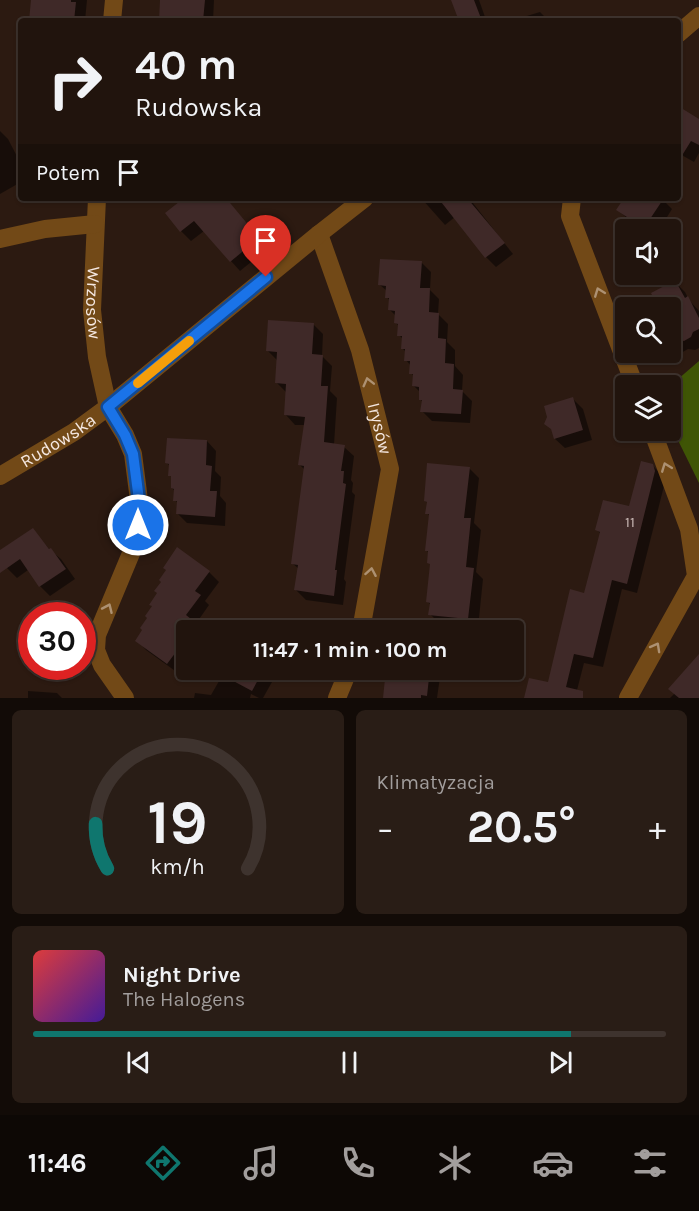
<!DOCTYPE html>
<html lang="pl">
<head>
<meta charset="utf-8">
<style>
  body { margin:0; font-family:Karla,sans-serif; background:#291d16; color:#f1f3f6; height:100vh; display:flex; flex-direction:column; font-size:22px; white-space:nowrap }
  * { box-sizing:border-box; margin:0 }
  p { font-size:20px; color:#a29e9d }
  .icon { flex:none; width:33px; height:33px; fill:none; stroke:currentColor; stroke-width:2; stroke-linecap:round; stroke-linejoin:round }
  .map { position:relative; height:698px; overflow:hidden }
  .drawer { display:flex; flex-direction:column; gap:12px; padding:12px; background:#120b07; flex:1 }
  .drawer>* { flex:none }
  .banner { position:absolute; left:18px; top:18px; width:663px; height:183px; border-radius:6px; box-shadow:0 2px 4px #0004,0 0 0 2px #3e332e; background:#21140d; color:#f1f3f6; overflow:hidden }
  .fabs { position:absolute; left:615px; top:219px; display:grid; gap:12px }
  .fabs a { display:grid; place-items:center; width:66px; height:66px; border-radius:6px; background:#21140d; box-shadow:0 2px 4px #0004,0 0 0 2px #3e332e; font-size:30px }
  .speed { position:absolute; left:18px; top:602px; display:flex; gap:12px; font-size:30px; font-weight:700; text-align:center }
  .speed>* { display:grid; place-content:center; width:78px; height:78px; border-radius:50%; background:#21140d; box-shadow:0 2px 4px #0004,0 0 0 2px #3e332e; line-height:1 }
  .speed .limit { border:9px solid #d22; background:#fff; color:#111 }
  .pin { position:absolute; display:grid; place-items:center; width:51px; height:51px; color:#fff; margin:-62px -26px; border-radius:50% 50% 50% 0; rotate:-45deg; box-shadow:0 0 6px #0007 }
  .pin .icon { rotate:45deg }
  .me { position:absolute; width:66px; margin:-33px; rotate:0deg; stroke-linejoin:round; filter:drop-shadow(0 0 4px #0008) }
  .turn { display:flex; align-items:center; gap:21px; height:126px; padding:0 18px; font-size:27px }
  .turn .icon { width:78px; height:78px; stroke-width:2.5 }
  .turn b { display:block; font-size:42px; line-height:51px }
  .then { display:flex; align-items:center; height:57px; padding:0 18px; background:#0003; gap:12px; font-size:22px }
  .big { font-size:45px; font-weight:700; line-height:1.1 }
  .drawer .widget { flex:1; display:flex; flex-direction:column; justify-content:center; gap:9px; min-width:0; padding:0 21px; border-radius:9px; background:#291d16 }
  .drawer .dial { align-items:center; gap:0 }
  .dial svg { height:156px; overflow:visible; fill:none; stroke:#3e332e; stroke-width:7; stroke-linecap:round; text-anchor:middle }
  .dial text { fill:#f1f3f6; stroke:none }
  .song { display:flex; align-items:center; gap:18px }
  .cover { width:72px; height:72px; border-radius:9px; background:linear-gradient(135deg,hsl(0 70% 55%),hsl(260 70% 35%)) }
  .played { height:6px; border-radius:3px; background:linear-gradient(90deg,#0f766e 85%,#3e332e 85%) }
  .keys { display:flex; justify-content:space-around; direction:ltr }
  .heat { display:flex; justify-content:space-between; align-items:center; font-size:33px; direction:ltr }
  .drawer .tiles { flex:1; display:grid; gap:12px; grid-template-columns:1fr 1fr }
  .widget:last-child { grid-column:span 2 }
  .trip { position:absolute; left:176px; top:620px; width:348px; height:60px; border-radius:6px; background:#21140d; box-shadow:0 2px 4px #0004,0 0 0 2px #3e332e; font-weight:700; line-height:60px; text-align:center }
  .tab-bar { display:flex; height:96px; justify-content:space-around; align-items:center; background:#0d0805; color:#a29e9d }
  .tab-bar .icon { width:42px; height:42px }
  .tab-bar .on { color:#0f766e }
  .tab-bar b { font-size:27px; color:#f1f3f6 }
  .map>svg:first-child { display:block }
  .forest { fill:#3f5505 }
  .shadow { fill:#0007 }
  .building { fill:#3f2928 }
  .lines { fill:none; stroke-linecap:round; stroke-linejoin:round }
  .street { stroke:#724917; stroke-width:18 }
  .oneway { stroke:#ad9172 }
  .route-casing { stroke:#114b97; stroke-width:15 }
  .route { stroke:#1a73e8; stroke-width:10 }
  .slow { stroke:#f59e0b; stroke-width:10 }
  .labels { text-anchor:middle; stroke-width:4.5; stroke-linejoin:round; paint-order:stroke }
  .number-label { font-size:15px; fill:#c8b8b4 }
  .street-label { font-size:18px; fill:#f5e8e2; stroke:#221008 }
</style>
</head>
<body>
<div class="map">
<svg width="699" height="698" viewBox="0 0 699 698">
  <rect width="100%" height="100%" fill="#2c1a11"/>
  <!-- forest -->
  <path class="forest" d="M 699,361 L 699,483 L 671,426 L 670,386 Z"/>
  <!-- shadow -->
  <path class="shadow" d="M 33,0 L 87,0 L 85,21 L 31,21 Z
    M 161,0 L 214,0 L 213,21 L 160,21 Z
    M 452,0 L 479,0 L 485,17 L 474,21 L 465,21 Z
    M 540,12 L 549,21 L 510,21 Z
    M 678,107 L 699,121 L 699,153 L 694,162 L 678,153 Z
    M 0,131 L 8,139 L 21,164 L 21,176 L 19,177 L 21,182 L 0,194 Z
    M 186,198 L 225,198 L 267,249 L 240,271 L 204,231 L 191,241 L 181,231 Z
    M 421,198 L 469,198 L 513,254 L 496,267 L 486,257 L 455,217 L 445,225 Z
    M 626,198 L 661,198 L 672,209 L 659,230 L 643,230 L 628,219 L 618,210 Z
    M 421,262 L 431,272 L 430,290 L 439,299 L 438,314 L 448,324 L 447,342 L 455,350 L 455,366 L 463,375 L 462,391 L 472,401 L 470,423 L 432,421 L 422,411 L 423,402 L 420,399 L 421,393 L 414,386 L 414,376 L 411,373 L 411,366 L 406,360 L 406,352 L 402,348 L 403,339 L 399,335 L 399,326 L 396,323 L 396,316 L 390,310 L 390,301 L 387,297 L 387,291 L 380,285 Z
    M 675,282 L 685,292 L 689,300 L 699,311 L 699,348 L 695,350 L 688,349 L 681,353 L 670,341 L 670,308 Z
    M 313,324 L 323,334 L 322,356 L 332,366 L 330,391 L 337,398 L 334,445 L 344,447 L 354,456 L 351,480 L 353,483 L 352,492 L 355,495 L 344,579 L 346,582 L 343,605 L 306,600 L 296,590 L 299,569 L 293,564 L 305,470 L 300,465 L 305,425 L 295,425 L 286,415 L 287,393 L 277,383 L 278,361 L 268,351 Z
    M 573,399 L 583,409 L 592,440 L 565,448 L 555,439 Z
    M 207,441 L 216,451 L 215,471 L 221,477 L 220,496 L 226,503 L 225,526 L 187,523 L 177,513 L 178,503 L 175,500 L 175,491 L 172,488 L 173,479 L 170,475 L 170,466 L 167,463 Z
    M 652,465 L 662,475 L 665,482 L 637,593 L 622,589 L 603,667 L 584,663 L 575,698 L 525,698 L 530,679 L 549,684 L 586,595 L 601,534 L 597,530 L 630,508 Z
    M 469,468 L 479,478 L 474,523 L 481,530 L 476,572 L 483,579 L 478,628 L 440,624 L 430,614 L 431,605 L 428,602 L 431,565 L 430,554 L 427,551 L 430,516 L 427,513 L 428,503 L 425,501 Z
    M 33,530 L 50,550 L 61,559 L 75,579 L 50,596 L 40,586 L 28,570 L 17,578 L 7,568 L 0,558 L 0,552 Z
    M 209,572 L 219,582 L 205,601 L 209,605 L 195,625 L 200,630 L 186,630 L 186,661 L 178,673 L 146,650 L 137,640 Z
    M 699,656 L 699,698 L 670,698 L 675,693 Z
    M 226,669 L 256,669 L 262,672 L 272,682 L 263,698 L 259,698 L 251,694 L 250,698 L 194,698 L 195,693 L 211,695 Z
    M 388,669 L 446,669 L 445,678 L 440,677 L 437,698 L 384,698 Z
    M 28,691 L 57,693 L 62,698 L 28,698 Z"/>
  <!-- building -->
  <path class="building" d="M 31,0 L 71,0 L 71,2 L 76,2 L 74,21 L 29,21 Z
    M 160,0 L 205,0 L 203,21 L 159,21 Z
    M 451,0 L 474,0 L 482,21 L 459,21 Z
    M 678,106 L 699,119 L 699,145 L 691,141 L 678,162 Z
    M 184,198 L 226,198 L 259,238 L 230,262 L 194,221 L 180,232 L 165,213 Z
    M 438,198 L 467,198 L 505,243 L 485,258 Z
    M 624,198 L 664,198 L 644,228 L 616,210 Z
    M 380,259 L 422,261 L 420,288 L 430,288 L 429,312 L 439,313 L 438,338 L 446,339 L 445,363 L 454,364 L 453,389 L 463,390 L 461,414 L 420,412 L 422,400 L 419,400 L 419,387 L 412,386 L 413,374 L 409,374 L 410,361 L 404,361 L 405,349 L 401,349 L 402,336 L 397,336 L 398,324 L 394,323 L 395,311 L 388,310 L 389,298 L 385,298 L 386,286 L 378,285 Z
    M 670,271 L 685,298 L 688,296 L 699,318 L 699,329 L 693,332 L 691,337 L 684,341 L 670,338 L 670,308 L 658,308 L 651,293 L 670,283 Z
    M 268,320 L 314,323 L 312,354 L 323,355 L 321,386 L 328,386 L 324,442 L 345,445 L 341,471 L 344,471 L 343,483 L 346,484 L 335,570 L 337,570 L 334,596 L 294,590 L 298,565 L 291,564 L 304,466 L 298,465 L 305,417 L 284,415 L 286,384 L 275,383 L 277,352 L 266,351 Z
    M 573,397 L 583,430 L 554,439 L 551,429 L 544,424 L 547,417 L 544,406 Z
    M 167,438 L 207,440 L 206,465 L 212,466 L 210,491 L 217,491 L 215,517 L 176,514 L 177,501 L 173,501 L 174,489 L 171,488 L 171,476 L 168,476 L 169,464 L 165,463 Z
    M 641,461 L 653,464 L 655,471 L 627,584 L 612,580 L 593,658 L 574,654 L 566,687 L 583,691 L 583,698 L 524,698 L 529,678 L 548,682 L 570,589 L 584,593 L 600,532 L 595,530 L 603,500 L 629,506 Z
    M 427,463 L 470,467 L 464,518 L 471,518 L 466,567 L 474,568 L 468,619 L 428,615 L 430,603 L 426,602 L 430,564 L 427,563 L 428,551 L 425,551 L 429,514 L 425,514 L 427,502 L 424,501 Z
    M 33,528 L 49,549 L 51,548 L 66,569 L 39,587 L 20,559 L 0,573 L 0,550 Z
    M 177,547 L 210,571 L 195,591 L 201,595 L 186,615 L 191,619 L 176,640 L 182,644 L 167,664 L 135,641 L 142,630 L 140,628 L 147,618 L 145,616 L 152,606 L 149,605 L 157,593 L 154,591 L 161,582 L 159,580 L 166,570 L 163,568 Z
    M 699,654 L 699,698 L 679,698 L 668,689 Z
    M 211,669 L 264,669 L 252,691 Z
    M 386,669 L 430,669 L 427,696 L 421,695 L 421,698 L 383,698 Z"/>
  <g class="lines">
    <!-- street -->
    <g class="street">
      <path d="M 112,21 L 114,0"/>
      <path d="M 678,34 L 699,16"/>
      <path id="s1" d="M 97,198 L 92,310 L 97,357 L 108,407 L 125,435 L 133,454 L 139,500 L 138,525 L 132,551 L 97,635 L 96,650 L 102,665 L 125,698"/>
      <path d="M 572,198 L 570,216 L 635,386"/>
      <path id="s2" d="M 319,234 L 360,350 L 390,469 L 361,630"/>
      <path d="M 0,239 L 45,229 L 95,224"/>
      <path id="s3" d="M 0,476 L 74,432 L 108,407 L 319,234 L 365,198"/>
      <path d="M 337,698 L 349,669"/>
      <path d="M 628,698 L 696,576 L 689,529 L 652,430"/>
    </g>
  </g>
  <!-- one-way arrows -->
  <defs><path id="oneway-chevron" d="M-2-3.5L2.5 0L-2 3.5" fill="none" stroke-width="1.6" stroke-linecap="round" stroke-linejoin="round" transform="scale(1.5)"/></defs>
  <g class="oneway">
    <use href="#oneway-chevron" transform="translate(599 292) rotate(-111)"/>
    <use href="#oneway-chevron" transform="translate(368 382) rotate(-104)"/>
    <use href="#oneway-chevron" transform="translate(666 467) rotate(-111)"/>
    <use href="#oneway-chevron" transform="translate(371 572) rotate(-80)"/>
    <use href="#oneway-chevron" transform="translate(108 608) rotate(-66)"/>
    <use href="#oneway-chevron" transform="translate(656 647) rotate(-61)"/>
  </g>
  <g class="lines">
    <!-- route casing -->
    <g class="route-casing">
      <path id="route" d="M 138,525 L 139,500 L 133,454 L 125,435 L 108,407 L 266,277"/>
    </g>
    <!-- route -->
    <use href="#route" class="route"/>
    <!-- slow -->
    <path class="slow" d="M 138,383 L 189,341"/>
  </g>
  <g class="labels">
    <!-- number labels -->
    <g class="number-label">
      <text x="630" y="527">11</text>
    </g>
    <!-- street labels -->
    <g class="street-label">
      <text dy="6" stroke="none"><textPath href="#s1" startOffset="105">Wrzosów</textPath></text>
      <text dy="6" stroke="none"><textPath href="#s2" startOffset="204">Irysów</textPath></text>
      <text dy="6" stroke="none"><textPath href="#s3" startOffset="68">Rudowska</textPath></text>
    </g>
  </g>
</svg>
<div class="fabs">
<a><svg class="icon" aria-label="sound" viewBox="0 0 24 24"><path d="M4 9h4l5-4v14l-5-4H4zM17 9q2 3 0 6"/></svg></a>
<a><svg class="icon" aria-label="search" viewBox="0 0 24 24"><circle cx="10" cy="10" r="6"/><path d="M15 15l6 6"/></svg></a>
<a><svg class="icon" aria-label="layers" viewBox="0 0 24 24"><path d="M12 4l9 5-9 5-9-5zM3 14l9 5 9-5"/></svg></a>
</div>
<div class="speed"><div class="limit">30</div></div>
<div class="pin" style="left:266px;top:277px;background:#d93025"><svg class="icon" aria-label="arrive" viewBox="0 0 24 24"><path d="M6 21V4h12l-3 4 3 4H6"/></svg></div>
<svg class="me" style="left:138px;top:525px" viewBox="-20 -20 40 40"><circle r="17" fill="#1a73e8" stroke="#fff" stroke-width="3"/><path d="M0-11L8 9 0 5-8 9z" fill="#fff"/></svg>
<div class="trip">11:47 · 1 min · 100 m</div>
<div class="banner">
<div class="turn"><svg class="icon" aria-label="right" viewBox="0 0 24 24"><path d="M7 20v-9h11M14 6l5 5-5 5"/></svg><div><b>40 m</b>Rudowska</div></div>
<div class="then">Potem<svg class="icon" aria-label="arrive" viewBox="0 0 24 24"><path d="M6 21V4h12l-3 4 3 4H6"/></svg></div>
</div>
</div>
<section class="drawer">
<div class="tiles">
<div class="widget dial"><svg viewBox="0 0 100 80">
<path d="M14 69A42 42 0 1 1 86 69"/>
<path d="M14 69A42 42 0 0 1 8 46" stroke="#0f766e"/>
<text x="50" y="56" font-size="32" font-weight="700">19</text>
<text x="50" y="72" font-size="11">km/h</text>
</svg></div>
<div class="widget"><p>Klimatyzacja</p>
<div class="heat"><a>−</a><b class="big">20.5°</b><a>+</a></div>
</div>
<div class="widget">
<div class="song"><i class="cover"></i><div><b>Night Drive</b><p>The Halogens</p></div></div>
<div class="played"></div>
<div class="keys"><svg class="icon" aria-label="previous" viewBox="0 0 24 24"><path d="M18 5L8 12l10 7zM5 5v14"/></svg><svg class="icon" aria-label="pause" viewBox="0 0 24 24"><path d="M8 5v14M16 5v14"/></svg><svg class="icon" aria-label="next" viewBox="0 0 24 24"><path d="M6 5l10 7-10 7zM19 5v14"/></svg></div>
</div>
</div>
</section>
<nav class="tab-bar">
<b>11:46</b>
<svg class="icon on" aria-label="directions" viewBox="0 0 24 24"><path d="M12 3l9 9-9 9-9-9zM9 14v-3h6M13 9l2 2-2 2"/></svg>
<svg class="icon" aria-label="music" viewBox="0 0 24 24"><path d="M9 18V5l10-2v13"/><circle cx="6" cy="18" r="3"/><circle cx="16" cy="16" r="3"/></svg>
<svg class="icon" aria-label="phone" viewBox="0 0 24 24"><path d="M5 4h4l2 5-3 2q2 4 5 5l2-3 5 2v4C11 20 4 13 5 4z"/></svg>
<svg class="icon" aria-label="climate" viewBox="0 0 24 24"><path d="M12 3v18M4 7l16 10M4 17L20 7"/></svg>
<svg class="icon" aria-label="car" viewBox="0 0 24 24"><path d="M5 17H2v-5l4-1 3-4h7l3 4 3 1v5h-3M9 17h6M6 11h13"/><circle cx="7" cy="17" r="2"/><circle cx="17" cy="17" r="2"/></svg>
<svg class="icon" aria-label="filters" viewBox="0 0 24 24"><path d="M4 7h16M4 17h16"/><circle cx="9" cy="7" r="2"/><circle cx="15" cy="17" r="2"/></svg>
</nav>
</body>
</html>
